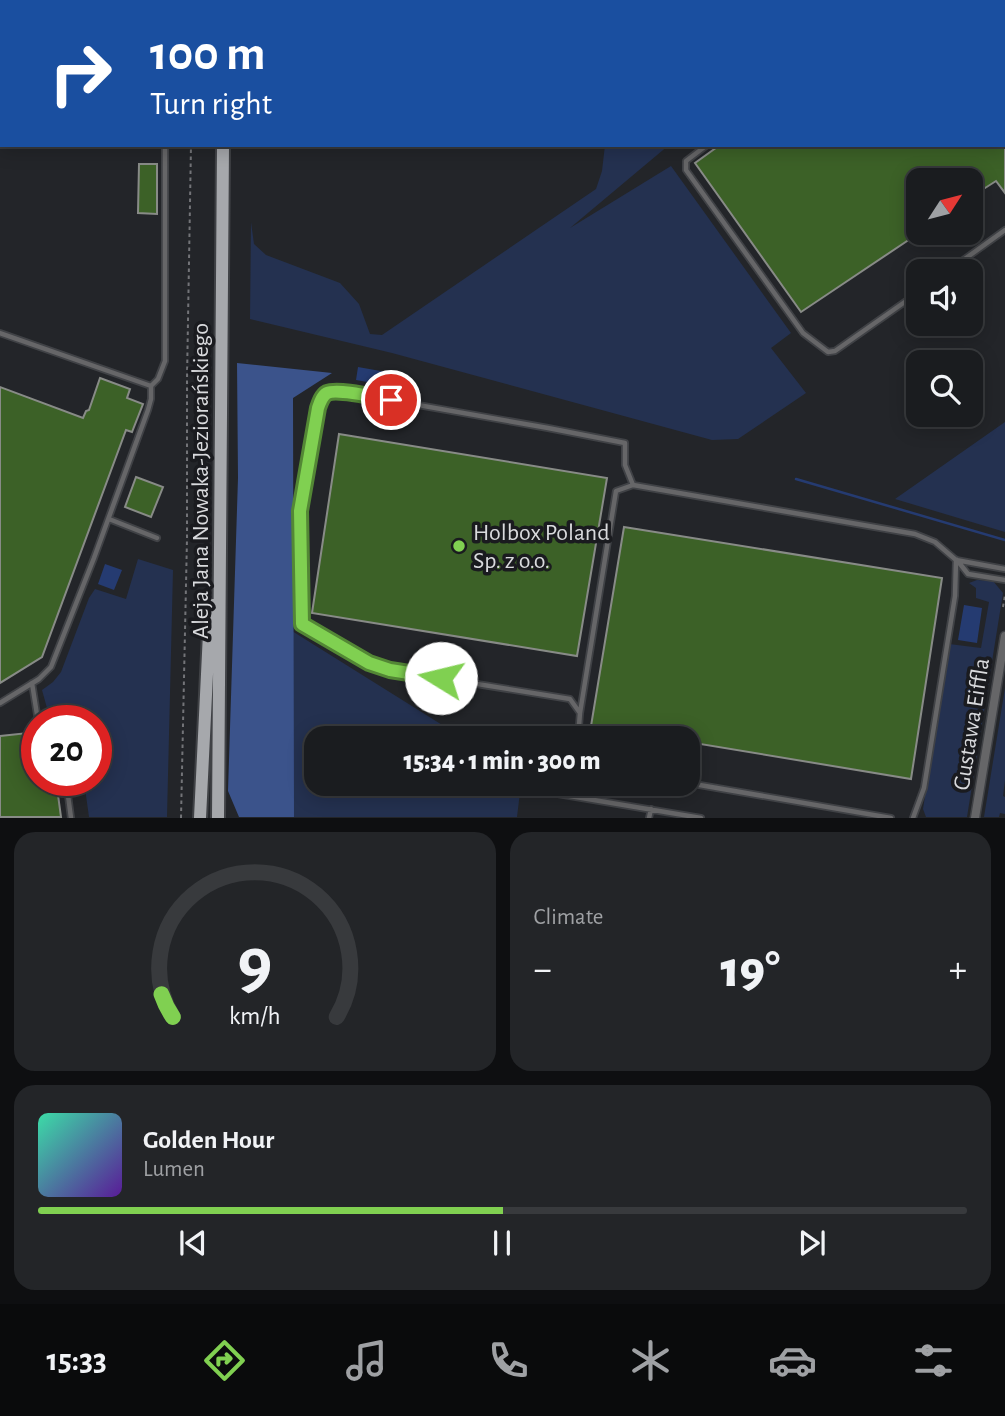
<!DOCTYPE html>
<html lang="en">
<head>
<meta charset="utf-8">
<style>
  body { margin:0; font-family:"Alegreya Sans",sans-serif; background:#232528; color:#f1f3f6; height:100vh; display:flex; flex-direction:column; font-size:26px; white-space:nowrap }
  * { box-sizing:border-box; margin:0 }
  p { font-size:23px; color:#9fa1a4 }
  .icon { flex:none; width:38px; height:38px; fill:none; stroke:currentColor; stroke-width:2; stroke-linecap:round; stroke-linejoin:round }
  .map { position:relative; height:818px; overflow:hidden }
  .panel { display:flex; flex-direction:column; gap:14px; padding:14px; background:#0e0f11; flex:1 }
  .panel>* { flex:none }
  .guide { position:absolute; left:0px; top:0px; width:1006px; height:147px; box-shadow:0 4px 18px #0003,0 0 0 2px #383a3d; background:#1a4fa0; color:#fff; overflow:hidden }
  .needle { width:46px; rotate:54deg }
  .fabs { position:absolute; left:906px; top:168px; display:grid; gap:14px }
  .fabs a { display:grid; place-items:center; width:77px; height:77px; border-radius:14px; background:#1a1c1f; box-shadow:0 4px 18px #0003,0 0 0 2px #383a3d; font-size:35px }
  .speed { position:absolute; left:21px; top:705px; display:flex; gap:14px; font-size:35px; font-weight:700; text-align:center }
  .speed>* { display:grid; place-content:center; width:91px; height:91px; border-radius:50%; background:#1a1c1f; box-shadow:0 4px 18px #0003,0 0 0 2px #383a3d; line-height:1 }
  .speed .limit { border:10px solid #d22; background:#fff; color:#111 }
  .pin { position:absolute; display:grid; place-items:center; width:60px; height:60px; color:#fff; margin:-30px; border:4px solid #fff; border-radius:50%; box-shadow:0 2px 7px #0007 }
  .me { position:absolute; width:77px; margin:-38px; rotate:279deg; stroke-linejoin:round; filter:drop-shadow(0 0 5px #0008) }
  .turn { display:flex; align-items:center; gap:24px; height:147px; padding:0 35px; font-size:32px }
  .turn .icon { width:91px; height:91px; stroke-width:2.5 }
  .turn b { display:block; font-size:49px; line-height:60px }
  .big { font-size:52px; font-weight:800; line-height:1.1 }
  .panel .widget { flex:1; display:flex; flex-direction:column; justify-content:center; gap:10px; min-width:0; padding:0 24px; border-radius:21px; background:#232528 }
  .panel .dial { align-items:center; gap:0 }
  .dial svg { height:182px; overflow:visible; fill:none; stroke:#383a3d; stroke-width:7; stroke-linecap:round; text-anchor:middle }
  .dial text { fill:#f1f3f6; stroke:none }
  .song { display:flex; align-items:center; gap:21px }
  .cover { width:84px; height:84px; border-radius:10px; background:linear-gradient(135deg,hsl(160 70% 55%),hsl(270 70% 35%)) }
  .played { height:7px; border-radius:4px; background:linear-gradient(90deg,#80d051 50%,#383a3d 50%) }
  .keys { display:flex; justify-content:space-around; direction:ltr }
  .heat { display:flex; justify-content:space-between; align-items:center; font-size:38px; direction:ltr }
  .panel .tiles { flex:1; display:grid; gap:14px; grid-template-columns:1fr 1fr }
  .widget:last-child { grid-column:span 2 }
  .trip { position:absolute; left:304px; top:726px; width:396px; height:70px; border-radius:21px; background:#1a1c1f; box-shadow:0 4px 18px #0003,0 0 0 2px #383a3d; font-weight:800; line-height:70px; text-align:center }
  .dock { display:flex; height:112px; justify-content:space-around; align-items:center; background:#0a0b0c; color:#9fa1a4 }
  .dock .icon { width:49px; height:49px }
  .dock .selected { color:#80d051 }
  .dock b { font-size:32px; color:#f1f3f6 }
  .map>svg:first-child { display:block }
  .green { fill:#243150 }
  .forest { fill:#3b538b }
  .water { fill:#253b71 }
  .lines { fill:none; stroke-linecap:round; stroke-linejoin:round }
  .stream { stroke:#253b71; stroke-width:2.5 }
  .building { fill:#3c6127; stroke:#888b87; stroke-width:2 }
  .lane-casing { stroke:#404246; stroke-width:8 }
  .street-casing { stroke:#404246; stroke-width:11 }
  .primary-casing { stroke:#404246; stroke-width:16 }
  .path { stroke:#737478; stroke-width:2; stroke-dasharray:3.5 3.5; stroke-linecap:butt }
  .lane { stroke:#666668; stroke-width:4.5 }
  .street { stroke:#666668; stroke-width:8 }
  .primary { stroke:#a6a8ac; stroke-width:12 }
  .route-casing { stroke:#538735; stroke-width:18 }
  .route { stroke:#80d051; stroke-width:12 }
  .poi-dot { fill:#80d051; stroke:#1a1b1f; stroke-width:2.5 }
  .labels { text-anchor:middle; stroke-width:7; stroke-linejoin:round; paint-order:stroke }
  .street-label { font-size:24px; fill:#d9dadd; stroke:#1a1b1f }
  .poi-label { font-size:24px; fill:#d9dadd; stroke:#1a1b1f; text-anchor:start }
</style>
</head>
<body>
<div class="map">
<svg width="1005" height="818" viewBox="0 0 1005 818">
  <rect width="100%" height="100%" fill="#232529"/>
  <!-- green -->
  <path class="green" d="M 605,145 L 669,145 L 570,228 L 671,166 L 791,333 L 771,348 L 806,393 L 738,439 L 712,440 L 392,353 L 250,319 L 251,222 L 254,244 L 266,255 L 340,283 L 359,304 L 370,334 L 382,335 L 596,189 L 602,171 Z
    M 1005,422 L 1005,532 L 895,499 Z
    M 138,559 L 173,570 L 167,817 L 89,817 L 84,781 L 96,780 L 96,765 L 98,764 L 96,721 L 93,721 L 91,714 L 50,719 L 42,690 L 53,682 L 61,672 L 89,598 L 95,589 L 126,599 Z
    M 977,580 L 993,581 L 1003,593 L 967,817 L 926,817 L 923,809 L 949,644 L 981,648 L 989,602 L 976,598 L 976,588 L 969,583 Z
    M 292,631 L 463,738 L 317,738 L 317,784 L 521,784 L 517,817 L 293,817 Z
    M 1005,688 L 1005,780 L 1003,796 L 1005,797 L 1005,814 L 1000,813 L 999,817 L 984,817 Z"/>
  <!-- forest -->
  <path class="forest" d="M 237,363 L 332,373 L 293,398 L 294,817 L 239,817 L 228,791 L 238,478 Z"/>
  <!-- water -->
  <path class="water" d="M 358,367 L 409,376 L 407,389 L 356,380 Z
    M 105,564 L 122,570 L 114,590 L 98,584 Z
    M 964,605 L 982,608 L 977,643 L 958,640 Z"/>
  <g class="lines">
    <!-- stream -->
    <path class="stream" d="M 796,479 L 1005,540"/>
  </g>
  <!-- building -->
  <path class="building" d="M 720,145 L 1005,145 L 1005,193 L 996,181 L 971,197 L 971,180 L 919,180 L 919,233 L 801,312 L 695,163 Z
    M 139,164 L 157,164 L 157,214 L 138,213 Z
    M 100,378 L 130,389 L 127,398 L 143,404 L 132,432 L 126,430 L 42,657 L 0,683 L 0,387 L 83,418 L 86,411 L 89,410 Z
    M 339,434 L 607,478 L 577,656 L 312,613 Z
    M 136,477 L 163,487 L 151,517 L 125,507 Z
    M 624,527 L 942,578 L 911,779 L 688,742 L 688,738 L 665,738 L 591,726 Z
    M 37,732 L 37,780 L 56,780 L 61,817 L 0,817 L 0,736 Z"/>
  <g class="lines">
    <!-- lane casing -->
    <g class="lane-casing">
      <path id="lane" d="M 169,2 L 170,0
        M 907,2 L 910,0
        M 0,128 L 2,128
        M 707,145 L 686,161 L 686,170 L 803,333 L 828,352 L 835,351 L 919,292
        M 948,271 L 1005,230
        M 0,333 L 151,386 L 151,399 L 148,410 L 94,558 L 51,667 L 39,679 L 0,703
        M 151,386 L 158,379 L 165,361 L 165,145
        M 109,519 L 157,538
        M 957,560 L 968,574 L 1005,580
        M 32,683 L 38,721
        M 580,713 L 616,491 L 633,485 L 915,534 L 935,542 L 956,560 L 1005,569
        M 578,738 L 580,713 L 570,699 L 390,670 L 369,663 L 302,624 L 300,511 L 318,408 C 323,396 327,393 339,391 L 548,428 L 625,443 L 625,465 L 633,485
        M 66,780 L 71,818
        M 688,783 L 891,818
        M 546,792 L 701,818
        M 649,818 L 651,809
        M 913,818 L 924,788 L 955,596 L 956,560"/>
    </g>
    <!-- street casing -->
    <g class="street-casing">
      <path id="street" d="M 975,818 L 1005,636"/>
    </g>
    <!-- primary casing -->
    <g class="primary-casing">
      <path id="primary" d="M 225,2 L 225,0
        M 200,818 L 209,633 L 213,605
        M 218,818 L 223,145"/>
    </g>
    <!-- path -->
    <path class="path" d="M 194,2 L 194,0
      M 1003,607 L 1005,595
      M 181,818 L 187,538 L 187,379 L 191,145"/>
    <!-- lane -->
    <use href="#lane" class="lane"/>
    <!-- street -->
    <use href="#street" class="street"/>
    <!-- primary -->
    <use href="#primary" class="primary"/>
  </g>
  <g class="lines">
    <!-- route casing -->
    <g class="route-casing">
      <path id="route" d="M 391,400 C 378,398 338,388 327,393 C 322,396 320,402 318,408 L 300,511 L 302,624 L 369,663 L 390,670 L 441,678"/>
    </g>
    <!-- route -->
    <use href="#route" class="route"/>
  </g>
  <!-- markers -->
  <circle class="poi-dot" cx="459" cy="546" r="7"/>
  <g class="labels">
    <!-- street labels -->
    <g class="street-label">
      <text transform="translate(200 481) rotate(-90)" y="8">Aleja Jana Nowaka-Jeziorańskiego</text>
      <text transform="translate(971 724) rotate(-81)" y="8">Gustawa Eiffla</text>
    </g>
    <!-- poi labels -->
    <g class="poi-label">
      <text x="473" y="540">Holbox Poland<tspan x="473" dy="28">Sp. z o.o.</tspan></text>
    </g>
  </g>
</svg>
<div class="fabs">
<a><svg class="needle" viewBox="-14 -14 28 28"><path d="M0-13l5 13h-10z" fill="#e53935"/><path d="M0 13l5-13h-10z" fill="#9fa1a4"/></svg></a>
<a><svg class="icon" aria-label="sound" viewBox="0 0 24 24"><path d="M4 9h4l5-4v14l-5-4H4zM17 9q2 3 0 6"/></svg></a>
<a><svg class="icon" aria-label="search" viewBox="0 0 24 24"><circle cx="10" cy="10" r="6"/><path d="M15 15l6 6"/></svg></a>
</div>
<div class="speed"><div class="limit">20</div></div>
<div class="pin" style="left:391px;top:400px;background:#d93025"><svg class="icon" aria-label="arrive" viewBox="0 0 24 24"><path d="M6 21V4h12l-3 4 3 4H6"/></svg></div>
<svg class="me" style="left:441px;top:678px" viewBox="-20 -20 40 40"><circle r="19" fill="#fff"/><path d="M0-13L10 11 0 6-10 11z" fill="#80d051"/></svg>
<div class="trip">15:34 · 1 min · 300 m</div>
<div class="guide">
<div class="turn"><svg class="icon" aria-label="right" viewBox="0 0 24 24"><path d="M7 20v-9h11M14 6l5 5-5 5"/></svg><div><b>100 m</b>Turn right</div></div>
</div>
</div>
<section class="panel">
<div class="tiles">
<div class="widget dial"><svg viewBox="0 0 100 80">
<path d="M14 69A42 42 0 1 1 86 69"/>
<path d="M14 69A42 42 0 0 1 9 59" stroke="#80d051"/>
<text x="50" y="56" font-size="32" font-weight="700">9</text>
<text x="50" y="72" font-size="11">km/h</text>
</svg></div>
<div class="widget"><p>Climate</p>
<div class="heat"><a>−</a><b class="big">19°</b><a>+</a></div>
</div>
<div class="widget">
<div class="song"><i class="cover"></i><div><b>Golden Hour</b><p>Lumen</p></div></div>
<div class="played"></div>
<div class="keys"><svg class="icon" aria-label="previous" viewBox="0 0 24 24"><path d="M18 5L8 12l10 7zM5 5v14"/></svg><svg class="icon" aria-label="pause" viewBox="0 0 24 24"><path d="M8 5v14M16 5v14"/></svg><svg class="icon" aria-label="next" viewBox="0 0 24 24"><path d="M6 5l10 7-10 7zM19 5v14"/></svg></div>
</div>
</div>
</section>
<nav class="dock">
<b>15:33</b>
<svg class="icon selected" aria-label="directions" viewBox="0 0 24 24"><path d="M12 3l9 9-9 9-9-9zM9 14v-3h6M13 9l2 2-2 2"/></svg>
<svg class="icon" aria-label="music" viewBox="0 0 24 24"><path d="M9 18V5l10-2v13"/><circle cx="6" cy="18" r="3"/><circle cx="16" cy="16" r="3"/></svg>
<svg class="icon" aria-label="phone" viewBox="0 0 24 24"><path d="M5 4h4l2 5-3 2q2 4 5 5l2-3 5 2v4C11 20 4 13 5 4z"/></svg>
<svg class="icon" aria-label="climate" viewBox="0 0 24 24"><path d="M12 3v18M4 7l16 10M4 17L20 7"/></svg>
<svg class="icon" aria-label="car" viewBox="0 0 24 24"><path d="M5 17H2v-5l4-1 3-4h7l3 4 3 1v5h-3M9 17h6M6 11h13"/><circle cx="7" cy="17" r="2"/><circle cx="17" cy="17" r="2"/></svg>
<svg class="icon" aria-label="filters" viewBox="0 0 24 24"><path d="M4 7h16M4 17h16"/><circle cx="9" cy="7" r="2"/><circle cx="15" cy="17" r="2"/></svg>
</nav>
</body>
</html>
